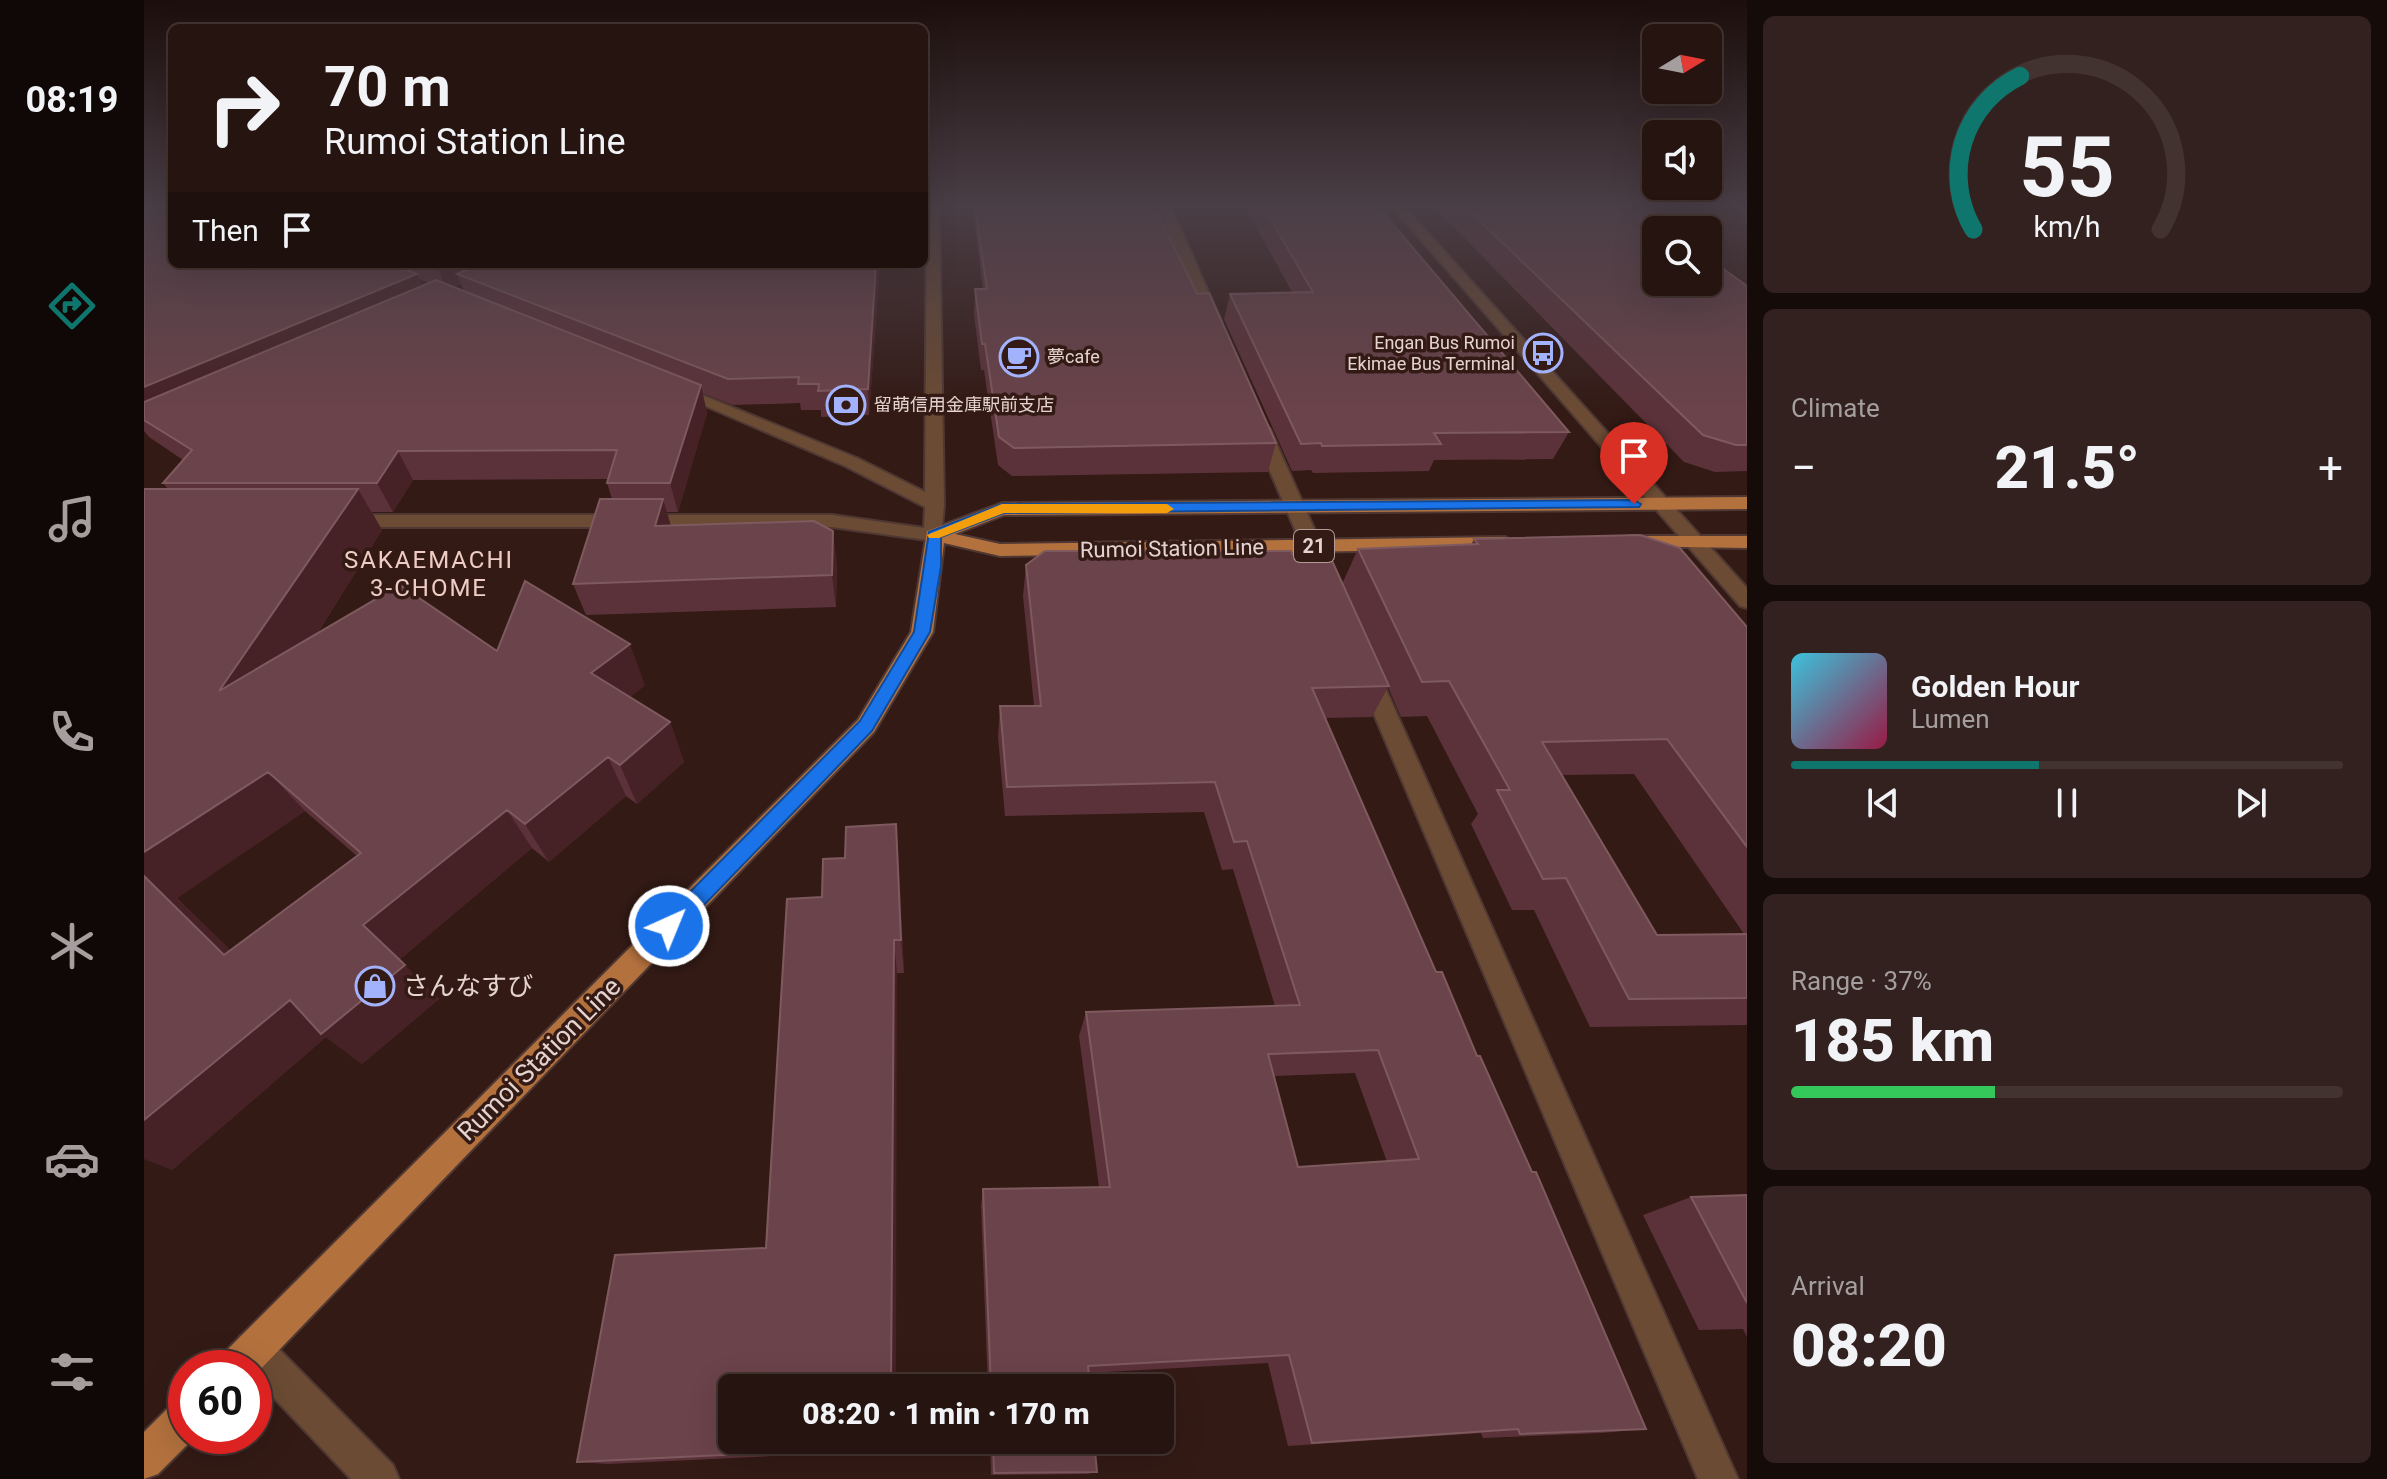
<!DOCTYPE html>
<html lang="en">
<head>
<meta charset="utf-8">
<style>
  body { margin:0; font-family:Roboto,"Noto Sans JP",sans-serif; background:#32211e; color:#f1f3f6; height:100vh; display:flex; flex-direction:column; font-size:30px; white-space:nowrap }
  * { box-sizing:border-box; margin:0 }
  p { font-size:26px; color:#a49e9f }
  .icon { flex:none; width:44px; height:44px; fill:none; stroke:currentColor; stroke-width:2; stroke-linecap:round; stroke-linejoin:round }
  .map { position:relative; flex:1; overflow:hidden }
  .side { display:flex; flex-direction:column; gap:16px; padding:16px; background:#150b09; width:640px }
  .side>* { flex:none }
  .banner { position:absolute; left:24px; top:24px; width:760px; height:244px; border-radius:12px; box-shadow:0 8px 32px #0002,0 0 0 2px #423330; background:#261410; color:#f1f3f6; overflow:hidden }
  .needle { width:52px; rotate:80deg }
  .fabs { position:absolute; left:1498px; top:24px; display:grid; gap:16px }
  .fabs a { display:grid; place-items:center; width:80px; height:80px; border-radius:12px; background:#261410; box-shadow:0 8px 32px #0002,0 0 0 2px #423330; font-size:40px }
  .speed { position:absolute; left:24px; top:1350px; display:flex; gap:16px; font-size:40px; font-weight:700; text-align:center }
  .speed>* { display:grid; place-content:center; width:104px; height:104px; border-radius:50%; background:#261410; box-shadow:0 8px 32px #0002,0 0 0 2px #423330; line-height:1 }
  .speed .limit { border:12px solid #d22; background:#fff; color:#111 }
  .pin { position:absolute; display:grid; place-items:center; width:68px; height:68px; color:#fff; margin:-82px -34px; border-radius:50% 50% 50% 0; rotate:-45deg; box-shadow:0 0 8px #0007 }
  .pin .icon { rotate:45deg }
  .me { position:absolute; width:88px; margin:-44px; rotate:44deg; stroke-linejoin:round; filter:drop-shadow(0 0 6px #0008) }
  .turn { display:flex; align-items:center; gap:28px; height:168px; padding:0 24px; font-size:36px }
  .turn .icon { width:104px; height:104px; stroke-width:2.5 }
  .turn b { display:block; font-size:56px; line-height:68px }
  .then { display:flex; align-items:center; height:76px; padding:0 24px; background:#0003; gap:16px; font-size:30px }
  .big { font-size:60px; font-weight:800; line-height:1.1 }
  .side .card { flex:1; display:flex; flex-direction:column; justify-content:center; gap:12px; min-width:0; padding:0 28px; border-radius:12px; background:#32211e }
  .side .dial { align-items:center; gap:0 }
  .dial svg { height:208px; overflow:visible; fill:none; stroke:#423330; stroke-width:7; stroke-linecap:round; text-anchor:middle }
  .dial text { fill:#f1f3f6; stroke:none }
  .song { display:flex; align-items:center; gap:24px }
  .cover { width:96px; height:96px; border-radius:12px; background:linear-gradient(135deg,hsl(190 70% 55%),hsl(340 70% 35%)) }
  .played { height:8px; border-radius:4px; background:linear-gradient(90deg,#0f766e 45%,#423330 45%) }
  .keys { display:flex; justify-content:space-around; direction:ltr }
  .heat { display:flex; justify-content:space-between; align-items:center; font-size:44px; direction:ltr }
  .charge { height:12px; border-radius:6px; background:linear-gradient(90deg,#34c759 37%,#423330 0) }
  .trip { position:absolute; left:574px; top:1374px; width:456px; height:80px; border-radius:12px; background:#261410; box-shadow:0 8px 32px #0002,0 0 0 2px #423330; font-weight:800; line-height:80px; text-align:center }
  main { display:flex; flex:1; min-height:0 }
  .menu { display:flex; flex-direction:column; width:144px; justify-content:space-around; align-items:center; background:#0f0806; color:#a49e9f }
  .menu .icon { width:56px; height:56px }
  .menu .on { color:#0f766e }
  .menu b { font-size:36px; color:#f1f3f6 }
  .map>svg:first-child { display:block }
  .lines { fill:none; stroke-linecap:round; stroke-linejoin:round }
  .minor-casing { stroke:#4f3833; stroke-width:4 }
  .major-casing { stroke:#4f3833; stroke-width:4 }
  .minor { fill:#6b4b33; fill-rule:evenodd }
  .major { fill:#b3713e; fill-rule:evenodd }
  .wall { fill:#5c323a; fill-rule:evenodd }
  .shaded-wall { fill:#462125 }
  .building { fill:#6b434a; stroke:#7e5a5f; stroke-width:2; fill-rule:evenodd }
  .route { fill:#1a73e8; stroke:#114b97; stroke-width:2 }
  .slow { fill:#f59e0b }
  .labels { text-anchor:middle; stroke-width:7; stroke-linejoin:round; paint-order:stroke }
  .far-poi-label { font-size:18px; fill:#e5d3cf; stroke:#331a15; text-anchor:start }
  .shield { fill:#331a15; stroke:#b09c97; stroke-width:2 }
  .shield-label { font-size:20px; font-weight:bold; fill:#e5d3cf }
  .street-label { font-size:22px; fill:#e5d3cf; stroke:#331a15 }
  .neighbourhood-label { font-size:24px; letter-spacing:2px; fill:#efccc4; stroke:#331a15 }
  .near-poi-label { font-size:26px; fill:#e5d3cf; stroke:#331a15; text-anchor:start }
  .near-street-label { font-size:26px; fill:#e5d3cf; stroke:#331a15 }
</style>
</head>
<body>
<main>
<nav class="menu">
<b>08:19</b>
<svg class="icon on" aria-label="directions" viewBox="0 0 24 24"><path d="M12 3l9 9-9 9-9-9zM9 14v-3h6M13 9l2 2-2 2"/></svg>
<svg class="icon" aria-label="music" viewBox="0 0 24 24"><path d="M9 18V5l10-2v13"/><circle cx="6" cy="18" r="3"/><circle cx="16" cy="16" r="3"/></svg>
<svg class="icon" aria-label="phone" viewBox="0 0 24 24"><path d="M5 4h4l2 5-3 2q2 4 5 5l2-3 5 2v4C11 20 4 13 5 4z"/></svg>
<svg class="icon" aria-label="climate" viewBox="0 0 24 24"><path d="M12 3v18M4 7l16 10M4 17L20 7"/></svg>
<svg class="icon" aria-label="car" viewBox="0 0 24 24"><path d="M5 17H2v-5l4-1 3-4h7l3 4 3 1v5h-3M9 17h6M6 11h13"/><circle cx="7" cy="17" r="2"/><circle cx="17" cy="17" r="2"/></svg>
<svg class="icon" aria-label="filters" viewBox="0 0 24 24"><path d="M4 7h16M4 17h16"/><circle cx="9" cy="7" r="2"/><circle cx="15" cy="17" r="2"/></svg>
</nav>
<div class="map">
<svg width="1603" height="1479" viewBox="0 0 1603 1479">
  <rect width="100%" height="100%" fill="#331a15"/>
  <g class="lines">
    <!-- minor casing -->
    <g class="minor-casing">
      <path id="minor" d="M 783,203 L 795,203 L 800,505 L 797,539 L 790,541 L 688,527 L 202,527 L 192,521 L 202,515 L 688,515 L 780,528 L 781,507 L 701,466 L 522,389 L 524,386 L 536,386 L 713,458 L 781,492 Z
        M 1013,203 L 1025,203 L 1077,321 L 1075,324 L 1070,325 L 1063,321 Z
        M 1245,203 L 1257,203 L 1603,588 L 1603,608 L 1596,606 Z
        M 1483,203 L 1496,203 L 1532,230 L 1518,230 Z
        M 1117,424 L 1126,429 L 1187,567 L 1184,572 L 1170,572 L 1167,567 L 1108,429 Z
        M 1224,666 L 1232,668 L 1235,674 L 1594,1479 L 1554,1479 L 1213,674 L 1216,668 Z
        M 109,1330 L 122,1336 L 249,1465 L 255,1479 L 207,1479 L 110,1377 L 110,1368 L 101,1368 L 90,1349 L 96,1336 Z"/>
    </g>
    <!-- major casing -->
    <g class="major-casing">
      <path id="major" d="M 1603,497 L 1603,509 L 860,515 L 811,534 L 856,544 L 1361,537 L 1371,543 L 1361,549 L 856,556 L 800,543 L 789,632 L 730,732 L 110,1376 L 110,1368 L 72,1368 L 78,1355 L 714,720 L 767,632 L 783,531 L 858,503 Z
        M 1485,536 L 1603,536 L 1603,548 L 1478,546 L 1475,542 L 1478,538 Z
        M 42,1398 L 42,1436 L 52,1436 L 14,1474 L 0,1479 L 0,1432 L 28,1404 Z"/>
    </g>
    <!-- minor -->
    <use href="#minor" class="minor"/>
    <!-- major -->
    <use href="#major" class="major"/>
  </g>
  <!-- wall -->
  <path class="wall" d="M 0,203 L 28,264 L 736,264 L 725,415 L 677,417 L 677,410 L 657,410 L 656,403 L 589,405 L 558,393 L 563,413 L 534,512 L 523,512 L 527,526 L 693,563 L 692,607 L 442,615 L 429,584 L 468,499 L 463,483 L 464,479 L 269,480 L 249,512 L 228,512 L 238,530 L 173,634 L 353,651 L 501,685 L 486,697 L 526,722 L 540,762 L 493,804 L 482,796 L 405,862 L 388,848 L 255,960 L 295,999 L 218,1064 L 182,1037 L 28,1170 L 24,489 L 19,483 L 39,460 L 5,437 L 0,431 ZM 275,279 L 285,283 L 278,286 ZM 317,284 L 320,291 L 310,287 ZM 161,811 L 213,856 L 86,950 L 33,898 Z
    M 828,203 L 1014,203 L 1013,211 L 1053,294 L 1132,443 L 1124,472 L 868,476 L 854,465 L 840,370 L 837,370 L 830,315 L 831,289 L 839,289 Z
    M 1099,203 L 1242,203 L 1236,208 L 1425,432 L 1409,459 L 1290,460 L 1285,471 L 1169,473 L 1167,470 L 1148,471 L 1080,319 L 1086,294 L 1148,292 Z
    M 1286,203 L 1494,203 L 1503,209 L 1500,214 L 1603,286 L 1603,471 L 1571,472 L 1540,462 Z
    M 1330,539 L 1603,627 L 1603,1025 L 1446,1027 L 1390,910 L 1368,910 L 1327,824 L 1334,814 L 1283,716 L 1257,717 L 1244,687 L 1228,717 L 1181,718 L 1292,972 L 1333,1056 L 1502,1429 L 1457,1433 L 1339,1438 L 1337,1433 L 1144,1446 L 1124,1363 L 944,1373 L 946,1388 L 844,1388 L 837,1206 L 839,1189 L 955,1187 L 935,1036 L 942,1012 L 1131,1006 L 1089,869 L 1078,870 L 1060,812 L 861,816 L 854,737 L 856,706 L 890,706 L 879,596 L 882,565 L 1149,555 L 1198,584 L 1214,549 L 1327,545 ZM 1490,774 L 1600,934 L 1513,935 L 1418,775 ZM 1211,1073 L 1243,1162 L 1154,1167 L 1130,1076 Z
    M 752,824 L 760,973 L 753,973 L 588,1440 L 751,1440 L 751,1450 L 464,1464 L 433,1462 L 622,1248 L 678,897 L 701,858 Z
    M 1603,1195 L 1603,1337 L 1599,1329 L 1555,1330 L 1499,1215 L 1547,1197 Z
    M 846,1440 L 950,1440 L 953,1472 L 943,1474 L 847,1475 Z"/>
  <!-- shaded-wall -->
  <path class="shaded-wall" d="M 1227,203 L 1242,203 L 1220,222 Z
    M 297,264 L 363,264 L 313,274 L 317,284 L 303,290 L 293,266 Z
    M 732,264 L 736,264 L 725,415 L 724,389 Z
    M 273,274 L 283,298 L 0,420 L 0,387 Z
    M 557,385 L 563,413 L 534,512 L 526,483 Z
    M 254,451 L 269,480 L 249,512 L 233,483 Z
    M 214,489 L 238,530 L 111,732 L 75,691 Z
    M 519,499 L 528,530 L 511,526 Z
    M 689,531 L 693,563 L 692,607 L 688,575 Z
    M 486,644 L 501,685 L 464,714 L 447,673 Z
    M 526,722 L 540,762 L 493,804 L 476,765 Z
    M 464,757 L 482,796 L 405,862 L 381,824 Z
    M 124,772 L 161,811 L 33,898 L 125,988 L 80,955 L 0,876 L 0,852 Z
    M 363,810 L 388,848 L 255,960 L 219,925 Z
    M 752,824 L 755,861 L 760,973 L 757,940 Z
    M 750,940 L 753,973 L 752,1388 L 747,1388 Z
    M 261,965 L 295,999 L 218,1064 L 182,1037 L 28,1170 L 0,1159 L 0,1120 L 146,1000 Z
    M 747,1440 L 751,1440 L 751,1450 L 747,1447 Z"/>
  <!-- building -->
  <path class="building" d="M 0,203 L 28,203 L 28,264 L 249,264 L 273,274 L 0,387 Z
    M 830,203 L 1009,203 L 1053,294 L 1065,293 L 1132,443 L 870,448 L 855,437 L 841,344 L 838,344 L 831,289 L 843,289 Z
    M 1117,203 L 1231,203 L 1425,432 L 1290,433 L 1297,444 L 1178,446 L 1177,443 L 1157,444 L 1086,294 L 1169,292 Z
    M 1317,203 L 1494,203 L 1503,209 L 1494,210 L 1523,230 L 1512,230 L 1512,282 L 1564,282 L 1564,258 L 1603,286 L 1603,445 L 1592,445 L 1559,435 Z
    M 335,264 L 732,264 L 724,389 L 674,391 L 675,384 L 654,384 L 655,377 L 584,379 L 313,274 Z
    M 292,280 L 557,385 L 526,483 L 463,483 L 473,450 L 254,451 L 233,483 L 19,483 L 48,450 L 0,420 L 0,402 Z
    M 0,489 L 214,489 L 75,691 L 256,585 L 353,651 L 381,581 L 486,644 L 447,673 L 526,722 L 476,765 L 464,757 L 381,824 L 363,810 L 219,925 L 261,965 L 177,1034 L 146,1000 L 0,1120 L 0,876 L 80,955 L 217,853 L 124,772 L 0,852 Z
    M 456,499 L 519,499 L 511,526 L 670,521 L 689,531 L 688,575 L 429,584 Z
    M 1496,535 L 1536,548 L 1603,627 L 1603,847 L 1523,739 L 1398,742 L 1513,935 L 1603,934 L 1603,998 L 1485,999 L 1422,878 L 1399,879 L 1353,790 L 1366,790 L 1305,681 L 1278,682 L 1214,549 L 1334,544 L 1330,539 Z
    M 901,551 L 1147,551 L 1149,555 L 1185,554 L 1245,686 L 1168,688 L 1292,972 L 1298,972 L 1333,1056 L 1336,1056 L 1388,1172 L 1392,1172 L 1502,1429 L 1376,1434 L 1374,1429 L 1168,1443 L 1145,1355 L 944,1366 L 946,1388 L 847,1388 L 839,1189 L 966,1187 L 942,1012 L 1156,1005 L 1103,841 L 1090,842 L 1071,782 L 863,787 L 856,706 L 897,706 L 882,565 ZM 1234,1050 L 1275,1159 L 1154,1167 L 1124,1054 Z
    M 752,824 L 757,940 L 750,940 L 747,1388 L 588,1388 L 588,1440 L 747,1440 L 747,1447 L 433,1462 L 471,1255 L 622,1248 L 643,899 L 678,897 L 679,859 L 701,858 L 702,827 Z
    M 1603,1195 L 1603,1303 L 1547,1197 Z
    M 849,1440 L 950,1440 L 953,1472 L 850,1473 Z"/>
  <!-- sky -->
  <linearGradient id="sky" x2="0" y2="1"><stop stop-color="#1c0e0c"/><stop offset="0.5" stop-color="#4a3e46"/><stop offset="1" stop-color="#4a3e46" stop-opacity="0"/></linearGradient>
  <rect width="1603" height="410" fill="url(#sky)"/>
  <!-- route -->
  <path class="route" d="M 1490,500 L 1497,504 L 1495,507 L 860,513 L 797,537 L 797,566 L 786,632 L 728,731 L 533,933 L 525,936 L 518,933 L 515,926 L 518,920 L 716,721 L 770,632 L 785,532 L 858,504 Z"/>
  <!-- slow -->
  <path class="slow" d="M 858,504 L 1023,504 L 1030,509 L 1023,513 L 860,513 L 795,538 L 785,538 L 783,535 Z"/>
  <!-- icons -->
  <defs>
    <g id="bus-ring" transform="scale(2)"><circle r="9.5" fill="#331a15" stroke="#a3b2fd" stroke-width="1.5"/><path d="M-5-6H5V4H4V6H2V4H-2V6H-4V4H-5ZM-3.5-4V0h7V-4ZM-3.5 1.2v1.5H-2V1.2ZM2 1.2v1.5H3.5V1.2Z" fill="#a3b2fd"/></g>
    <g id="cafe-ring" transform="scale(2)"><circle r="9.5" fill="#331a15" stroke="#a3b2fd" stroke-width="1.5"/><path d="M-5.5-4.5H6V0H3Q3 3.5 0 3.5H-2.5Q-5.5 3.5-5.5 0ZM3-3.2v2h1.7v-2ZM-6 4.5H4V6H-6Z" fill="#a3b2fd"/></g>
    <g id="bank-ring" transform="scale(2)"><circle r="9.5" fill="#331a15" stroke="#a3b2fd" stroke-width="1.5"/><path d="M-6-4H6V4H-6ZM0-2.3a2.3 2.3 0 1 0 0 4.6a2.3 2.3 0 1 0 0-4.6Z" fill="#a3b2fd"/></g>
    <g id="shop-ring" transform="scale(2)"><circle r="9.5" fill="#331a15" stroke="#a3b2fd" stroke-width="1.5"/><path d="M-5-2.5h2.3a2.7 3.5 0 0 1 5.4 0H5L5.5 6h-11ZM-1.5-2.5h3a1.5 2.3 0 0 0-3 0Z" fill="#a3b2fd"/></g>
  </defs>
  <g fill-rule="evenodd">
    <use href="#bus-ring" x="1399" y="353"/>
    <use href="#cafe-ring" x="875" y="357"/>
    <use href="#bank-ring" x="702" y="405"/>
    <use href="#shop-ring" x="231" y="986"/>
  </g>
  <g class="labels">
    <!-- far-poi labels -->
    <g class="far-poi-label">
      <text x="1371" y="349" text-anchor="end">Engan Bus Rumoi<tspan x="1371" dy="21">Ekimae Bus Terminal</tspan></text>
      <text x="903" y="363">夢cafe</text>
      <text x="730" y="411">留萌信用金庫駅前支店</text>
    </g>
    <!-- shield labels -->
    <rect class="shield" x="1150" y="530" width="40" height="32" rx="6"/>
    <g class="shield-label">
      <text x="1170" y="553">21</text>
    </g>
    <!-- street labels -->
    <g class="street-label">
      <text transform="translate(1028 548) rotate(-1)" y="8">Rumoi Station Line</text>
    </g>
    <!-- neighbourhood labels -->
    <g class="neighbourhood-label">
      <text x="285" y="568">SAKAEMACHI<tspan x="285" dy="28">3-CHOME</tspan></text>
    </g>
    <!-- near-poi labels -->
    <g class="near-poi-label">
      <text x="259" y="995">さんなすび</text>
    </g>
    <!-- near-street labels -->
    <g class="near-street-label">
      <text transform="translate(395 1059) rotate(-45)" y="9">Rumoi Station Line</text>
    </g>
  </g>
</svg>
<div class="fabs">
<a><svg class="needle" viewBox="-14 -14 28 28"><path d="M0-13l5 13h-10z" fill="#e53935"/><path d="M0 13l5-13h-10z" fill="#a49e9f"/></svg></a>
<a><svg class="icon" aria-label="sound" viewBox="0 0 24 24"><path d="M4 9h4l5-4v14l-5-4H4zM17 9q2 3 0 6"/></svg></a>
<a><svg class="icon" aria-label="search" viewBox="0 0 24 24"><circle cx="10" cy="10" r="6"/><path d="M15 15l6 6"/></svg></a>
</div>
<div class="speed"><div class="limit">60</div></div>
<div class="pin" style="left:1490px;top:504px;background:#d93025"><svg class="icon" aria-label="arrive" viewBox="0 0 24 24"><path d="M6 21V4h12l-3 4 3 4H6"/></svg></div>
<svg class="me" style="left:525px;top:926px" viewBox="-20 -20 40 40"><circle r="17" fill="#1a73e8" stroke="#fff" stroke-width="3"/><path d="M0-11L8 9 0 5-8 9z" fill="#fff"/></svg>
<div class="trip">08:20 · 1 min · 170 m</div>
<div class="banner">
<div class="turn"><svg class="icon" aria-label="right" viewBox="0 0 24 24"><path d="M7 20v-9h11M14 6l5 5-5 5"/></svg><div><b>70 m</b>Rumoi Station Line</div></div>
<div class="then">Then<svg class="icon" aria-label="arrive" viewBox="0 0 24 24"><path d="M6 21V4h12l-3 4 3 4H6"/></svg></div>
</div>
</div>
<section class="side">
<div class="card dial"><svg viewBox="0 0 100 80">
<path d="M14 69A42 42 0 1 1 86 69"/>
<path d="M14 69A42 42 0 0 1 32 10" stroke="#0f766e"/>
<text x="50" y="56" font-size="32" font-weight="700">55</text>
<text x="50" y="72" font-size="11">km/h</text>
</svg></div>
<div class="card"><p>Climate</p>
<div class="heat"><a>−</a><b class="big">21.5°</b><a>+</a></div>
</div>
<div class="card">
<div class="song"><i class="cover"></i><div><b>Golden Hour</b><p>Lumen</p></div></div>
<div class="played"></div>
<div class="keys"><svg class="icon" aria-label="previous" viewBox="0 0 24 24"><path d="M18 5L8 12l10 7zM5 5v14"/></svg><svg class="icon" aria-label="pause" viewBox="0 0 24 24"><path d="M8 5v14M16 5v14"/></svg><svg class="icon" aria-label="next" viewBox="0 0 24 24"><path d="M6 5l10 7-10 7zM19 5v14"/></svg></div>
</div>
<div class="card"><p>Range · 37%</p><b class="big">185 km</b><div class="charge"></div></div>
<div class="card"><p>Arrival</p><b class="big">08:20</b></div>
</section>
</main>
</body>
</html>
